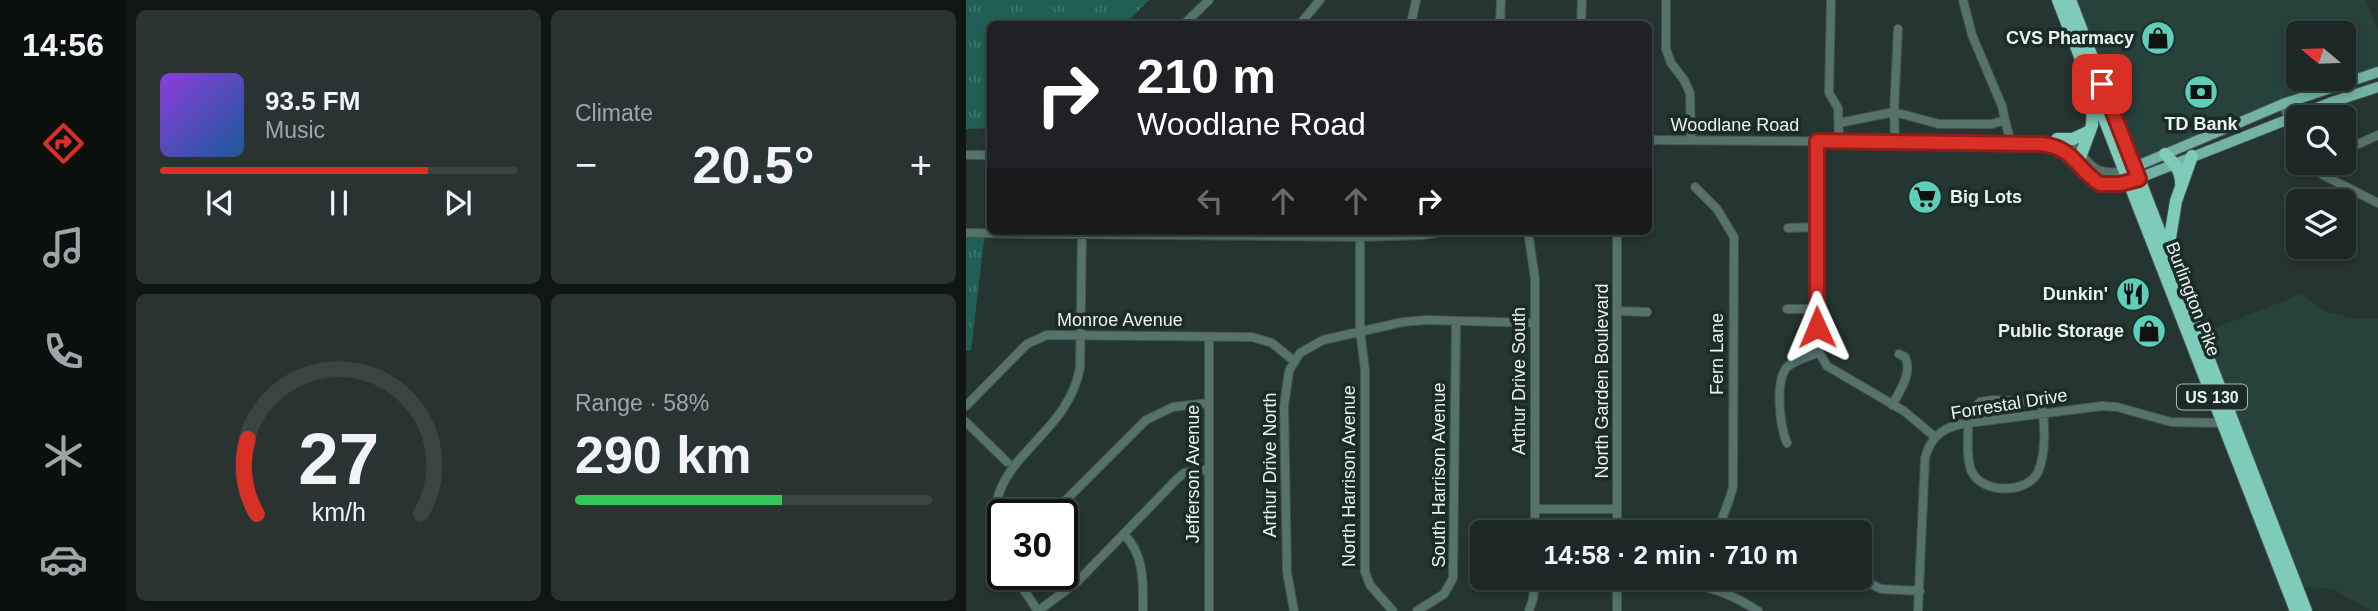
<!DOCTYPE html>
<html lang="en">
<head>
<meta charset="utf-8">
<style>
  body { margin:0; font-family:Arial,sans-serif; background:#293432; color:#f1f3f6; height:100vh; display:flex; flex-direction:column; font-size:26px; white-space:nowrap }
  * { box-sizing:border-box; margin:0 }
  p { font-size:23px; color:#a0a6a7 }
  .icon { flex:none; width:38px; height:38px; fill:none; stroke:currentColor; stroke-width:2; stroke-linecap:round; stroke-linejoin:round }
  .map { position:relative; flex:1; overflow:hidden }
  .details { display:flex; flex-direction:column; gap:10px; padding:10px; background:#0f1614; width:840px }
  .details>* { flex:none }
  .banner { position:absolute; left:21px; top:21px; width:665px; height:214px; border-radius:10px; box-shadow:0 4px 10px #0003,0 0 0 2px #3a4442; background:#202124; color:#fff; overflow:hidden }
  .needle { width:46px; rotate:289deg }
  .fabs { position:absolute; left:1320px; top:21px; display:grid; gap:14px }
  .fabs a { display:grid; place-items:center; width:70px; height:70px; border-radius:10px; background:#1c2825; box-shadow:0 4px 10px #0003,0 0 0 2px #3a4442; font-size:35px }
  .speed { position:absolute; left:21px; top:499px; display:flex; gap:14px; font-size:35px; font-weight:700; text-align:center }
  .speed>* { display:grid; place-content:center; width:91px; height:91px; border-radius:50%; background:#1c2825; box-shadow:0 4px 10px #0003,0 0 0 2px #3a4442; line-height:1 }
  .speed .limit { border:4px solid #111; border-radius:10px; background:#fff; color:#111 }
  .pin { position:absolute; display:grid; place-items:center; width:60px; height:60px; color:#fff; margin:-30px; border-radius:14px; box-shadow:0 4px 10px #0006 }
  .me { position:absolute; width:77px; margin:-38px; rotate:359deg; stroke-linejoin:round; filter:drop-shadow(0 0 5px #0008) }
  .turn { display:flex; align-items:center; gap:24px; height:147px; padding:0 35px; font-size:32px }
  .turn .icon { width:91px; height:91px; stroke-width:2.5 }
  .turn b { display:block; font-size:49px; line-height:60px }
  .lanes { display:flex; align-items:center; height:66px; padding:0 35px; background:#0003; justify-content:center; gap:35px; direction:ltr }
  .lanes .off { opacity:.35 }
  .big { font-size:52px; font-weight:700; line-height:1.1 }
  .details .tile { flex:1; display:flex; flex-direction:column; justify-content:center; gap:10px; min-width:0; padding:0 24px; border-radius:10px; background:#293432 }
  .details .dial { align-items:center; gap:0 }
  .dial svg { height:182px; overflow:visible; fill:none; stroke:#3a4442; stroke-width:7; stroke-linecap:round; text-anchor:middle }
  .dial text { fill:#f1f3f6; stroke:none }
  .song { display:flex; align-items:center; gap:21px }
  .cover { width:84px; height:84px; border-radius:10px; background:linear-gradient(135deg,hsl(270 70% 55%),hsl(210 70% 35%)) }
  .played { height:7px; border-radius:4px; background:linear-gradient(90deg,#d93025 75%,#3a4442 75%) }
  .keys { display:flex; justify-content:space-around; direction:ltr }
  .heat { display:flex; justify-content:space-between; align-items:center; font-size:38px; direction:ltr }
  .charge { height:10px; border-radius:5px; background:linear-gradient(90deg,#34c759 58%,#3a4442 0) }
  .details .tiles { flex:1; display:grid; gap:10px; grid-template-columns:repeat(2,1fr) }
  .trip { position:absolute; left:504px; top:520px; width:402px; height:70px; border-radius:10px; background:#1c2825; box-shadow:0 4px 10px #0003,0 0 0 2px #3a4442; font-weight:700; line-height:70px; text-align:center }
  main { display:flex; flex:1; min-height:0 }
  .menu { display:flex; flex-direction:column; width:126px; justify-content:space-around; align-items:center; background:#0b100f; color:#a0a6a7 }
  .menu .icon { width:49px; height:49px }
  .menu .current { color:#d93025 }
  .menu b { font-size:32px; color:#f1f3f6 }
  .map>svg:first-child { display:block }
  .built { fill:#27413b; fill-rule:evenodd }
  .park { fill:url(#park-tufts) }
  .lines { fill:none; stroke-linecap:round; stroke-linejoin:round }
  .minor-casing { stroke:#445350; stroke-width:10 }
  .major-casing { stroke:#445350; stroke-width:12 }
  .highway-casing { stroke:#445350; stroke-width:14 }
  .minor { stroke:#55726b; stroke-width:8 }
  .major { stroke:#73b2a4; stroke-width:10 }
  .highway { stroke:#7fcbba; stroke-width:12 }
  .route-casing { stroke:#8d1f18; stroke-width:18 }
  .route { stroke:#d93025; stroke-width:12 }
  .labels { text-anchor:middle; stroke-width:7; stroke-linejoin:round; paint-order:stroke }
  .shield { fill:#1b2b27; stroke:#abb7b4; stroke-width:2 }
  .shield-label { font-size:16px; font-weight:bold; fill:#e9f3f0 }
  .poi-label { font-size:18px; font-weight:bold; fill:#e9f3f0; stroke:#1b2b27; text-anchor:end }
  .street-label { font-size:18px; fill:#e9f3f0; stroke:#1b2b27 }
</style>
</head>
<body>
<main>
<nav class="menu">
<b>14:56</b>
<svg class="icon current" aria-label="directions" viewBox="0 0 24 24"><path d="M12 3l9 9-9 9-9-9zM9 14v-3h6M13 9l2 2-2 2"/></svg>
<svg class="icon" aria-label="music" viewBox="0 0 24 24"><path d="M9 18V5l10-2v13"/><circle cx="6" cy="18" r="3"/><circle cx="16" cy="16" r="3"/></svg>
<svg class="icon" aria-label="phone" viewBox="0 0 24 24"><path d="M5 4h4l2 5-3 2q2 4 5 5l2-3 5 2v4C11 20 4 13 5 4z"/></svg>
<svg class="icon" aria-label="climate" viewBox="0 0 24 24"><path d="M12 3v18M4 7l16 10M4 17L20 7"/></svg>
<svg class="icon" aria-label="car" viewBox="0 0 24 24"><path d="M5 17H2v-5l4-1 3-4h7l3 4 3 1v5h-3M9 17h6M6 11h13"/><circle cx="7" cy="17" r="2"/><circle cx="17" cy="17" r="2"/></svg>
</nav>
<section class="details">
<div class="tiles">
<div class="tile">
<div class="song"><i class="cover"></i><div><b>93.5 FM</b><p>Music</p></div></div>
<div class="played"></div>
<div class="keys"><svg class="icon" aria-label="previous" viewBox="0 0 24 24"><path d="M18 5L8 12l10 7zM5 5v14"/></svg><svg class="icon" aria-label="pause" viewBox="0 0 24 24"><path d="M8 5v14M16 5v14"/></svg><svg class="icon" aria-label="next" viewBox="0 0 24 24"><path d="M6 5l10 7-10 7zM19 5v14"/></svg></div>
</div>
<div class="tile"><p>Climate</p>
<div class="heat"><a>−</a><b class="big">20.5°</b><a>+</a></div>
</div>
<div class="tile dial"><svg viewBox="0 0 100 80">
<path d="M14 69A42 42 0 1 1 86 69"/>
<path d="M14 69A42 42 0 0 1 10 36" stroke="#d93025"/>
<text x="50" y="56" font-size="32" font-weight="700">27</text>
<text x="50" y="72" font-size="11">km/h</text>
</svg></div>
<div class="tile"><p>Range · 58%</p><b class="big">290 km</b><div class="charge"></div></div>
</div>
</section>
<div class="map">
<svg width="1412" height="611" viewBox="0 0 1412 611">
  <defs>
    <pattern id="park-tufts" width="24" height="20" patternUnits="userSpaceOnUse" patternTransform="scale(1.75)"><rect width="24" height="20" fill="#205f53"/><path d="M3 7l-1-3M5 7V3M7 7l1-3M15 17l-1-3M17 17v-4M19 17l1-3" fill="none" stroke="#40766c"/></pattern>
  </defs>
  <rect width="100%" height="100%" fill="#253531"/>
  <!-- built -->
  <path class="built" d="M 1104,0 L 1400,0 L 1412,30 L 1412,72 L 1168,167 ZM 1332,33 L 1377,33 L 1377,79 L 1332,79 Z
    M 1336,294 L 1357,311 L 1391,319 L 1412,318 L 1412,611 L 1405,611 L 1367,589 L 1330,586 L 1233,334 Z"/>
  <!-- park -->
  <path class="park" d="M 0,0 L 183,0 L 159,24 L 24,24 L 24,128 L 0,129 Z
    M 0,233 L 19,233 L 5,350 L 0,351 Z"/>
  <g class="lines">
    <!-- minor casing -->
    <g class="minor-casing">
      <path id="minor" d="M 700,0 L 700,49 L 705,63 L 718,80 L 724,93 L 725,140
        M 865,0 L 863,93 L 872,108 L 873,141
        M 218,24 L 243,0
        M 334,24 L 354,0
        M 445,24 L 450,0
        M 534,24 L 535,0
        M 615,24 L 616,0
        M 1317,104 L 1332,143
        M 1039,120 L 1045,143
        M 873,123 L 928,112 L 973,124 L 1026,124 L 1039,120 L 1036,106 L 1006,35 L 997,0
        M 682,140 L 1075,143 C 1111,149 1108,168 1134,184 L 1162,183
        M 851,141 L 851,345 L 853,352 L 861,366 L 938,411 L 969,437
        M 1096,141 C 1125,151 1117,179 1158,171
        M 929,142 L 928,112 L 932,29
        M 1377,151 L 1412,135
        M 0,155 L 24,155
        M 1343,163 L 1357,175 L 1412,203
        M 1357,175 L 1365,163
        M 729,187 L 751,209 L 768,237 L 767,487 C 763,503 756,516 752,532
        M 822,228 L 851,227
        M 562,231 L 569,279 L 569,532
        M 0,233 L 394,237 L 457,235 L 483,231
        M 394,237 L 394,330 L 399,370 L 399,572 L 404,585 L 427,611
        M 821,309 L 851,309
        M 652,311 L 681,312
        M 243,337 L 243,611
        M 1027,400 L 1071,402 L 1076,406 C 1079,425 1080,455 1072,472 C 1061,494 1017,494 1006,472 C 1000,461 1001,425 1005,412 L 1014,402 Z
        M 926,405 C 934,391 947,372 939,357 L 933,354
        M 0,406 L 61,344 L 81,335 L 286,337 L 306,343 L 328,361
        M 0,422 L 41,462
        M 821,443 C 814,427 808,379 822,366 C 830,360 844,356 853,352
        M 569,509 L 651,509
        M 86,514 L 180,420 L 207,407 L 242,403
        M 651,532 L 651,231
        M 158,534 C 179,556 177,583 177,611
        M 37,558 C 0,461 99,448 114,368 L 116,234
        M 47,574 L 72,611
        M 651,578 L 651,611
        M 654,578 C 707,579 747,581 792,611
        M 893,578 L 915,589 L 954,591
        M 72,611 L 111,582 L 211,479 L 218,473 L 243,469
        M 328,611 L 321,572 L 318,406 L 323,371 L 334,353 L 357,340 L 437,322 L 461,320 L 569,323
        M 451,611 L 478,594 L 487,578 L 490,321
        M 563,611 L 567,599 L 569,578
        M 952,611 L 959,458 C 964,439 975,428 995,424 L 1136,406 L 1151,407 L 1205,422 L 1256,423"/>
    </g>
    <!-- major casing -->
    <g class="major-casing">
      <path id="major" d="M 1164,169 L 1317,104 L 1412,72
        M 1168,180 L 1366,102 L 1412,87"/>
    </g>
    <!-- highway casing -->
    <g class="highway-casing">
      <path id="highway" d="M 1092,0 L 1330,611
        M 1104,0 L 1340,611
        M 1091,139 L 1107,139 L 1124,131
        M 1199,154 C 1208,163 1215,170 1215,183
        M 1112,163 L 1126,125 L 1127,102
        M 1202,250 L 1210,201 L 1226,156"/>
    </g>
    <!-- minor -->
    <use href="#minor" class="minor"/>
    <!-- major -->
    <use href="#major" class="major"/>
    <!-- highway -->
    <use href="#highway" class="highway"/>
  </g>
  <g class="lines">
    <!-- route casing -->
    <g class="route-casing">
      <path id="route" d="M 851,327 L 851,141 L 1076,144 C 1110,149 1109,168 1134,184 L 1154,184 L 1173,179 L 1136,84"/>
    </g>
    <!-- route -->
    <use href="#route" class="route"/>
  </g>
  <!-- icons -->
  <defs>
    <g id="shop-disc" transform="scale(1.75)"><circle r="9.5" fill="#5eceb8" stroke="#1b2b27"/><path d="M-5-2.5h2.3a2.7 3.5 0 0 1 5.4 0H5L5.5 6h-11ZM-1.5-2.5h3a1.5 2.3 0 0 0-3 0Z" fill="#111"/></g>
    <g id="bank-disc" transform="scale(1.75)"><circle r="9.5" fill="#5eceb8" stroke="#1b2b27"/><path d="M-6-4H6V4H-6ZM0-2.3a2.3 2.3 0 1 0 0 4.6a2.3 2.3 0 1 0 0-4.6Z" fill="#111"/></g>
    <g id="supermarket-disc" transform="scale(1.75)"><circle r="9.5" fill="#5eceb8" stroke="#1b2b27"/><path d="M-6-5.5h2.5l.6 2H6L4.5 2H-2.5L-4.4-4H-6ZM-1.5 3.2a1.3 1.3 0 1 0 .1 0ZM3 3.2a1.3 1.3 0 1 0 .1 0Z" fill="#111"/></g>
    <g id="restaurant-disc" transform="scale(1.75)"><circle r="9.5" fill="#5eceb8" stroke="#1b2b27"/><path d="M-5-6h1v4h1v-4h1v4h1v-4h1v5L-1.5 .5V6h-2V.5L-5-1ZM5-6V6H3V1.5H1.5Q1.5-4 5-6Z" fill="#111"/></g>
  </defs>
  <g fill-rule="evenodd">
    <use href="#shop-disc" x="1192" y="38"/>
    <use href="#bank-disc" x="1235" y="92"/>
    <use href="#supermarket-disc" x="959" y="197"/>
    <use href="#restaurant-disc" x="1167" y="294"/>
    <use href="#shop-disc" x="1183" y="331"/>
  </g>
  <g class="labels">
    <!-- shield labels -->
    <rect class="shield" x="1211" y="384.5" width="70" height="25" rx="5"/>
    <g class="shield-label">
      <text x="1246" y="403">US 130</text>
    </g>
    <!-- poi labels -->
    <g class="poi-label">
      <text x="1168" y="44">CVS Pharmacy</text>
      <text x="1235" y="130" text-anchor="middle">TD Bank</text>
      <text x="984" y="203" text-anchor="start">Big Lots</text>
      <text x="1142" y="300">Dunkin'</text>
      <text x="1158" y="337">Public Storage</text>
    </g>
    <!-- street labels -->
    <g class="street-label">
      <text x="769" y="131">Woodlane Road</text>
      <text transform="translate(1227 299) rotate(69)" y="6">Burlington Pike</text>
      <text x="154" y="326">Monroe Avenue</text>
      <text transform="translate(751 354) rotate(-90)" y="6">Fern Lane</text>
      <text transform="translate(553 381) rotate(-90)" y="6">Arthur Drive South</text>
      <text transform="translate(636 381) rotate(-90)" y="6">North Garden Boulevard</text>
      <text transform="translate(1043 404) rotate(-9)" y="6">Forrestal Drive</text>
      <text transform="translate(304 465) rotate(-90)" y="6">Arthur Drive North</text>
      <text transform="translate(227 474) rotate(-90)" y="6">Jefferson Avenue</text>
      <text transform="translate(473 475) rotate(-90)" y="6">South Harrison Avenue</text>
      <text transform="translate(383 476) rotate(-90)" y="6">North Harrison Avenue</text>
    </g>
  </g>
</svg>
<div class="fabs">
<a><svg class="needle" viewBox="-14 -14 28 28"><path d="M0-13l5 13h-10z" fill="#e53935"/><path d="M0 13l5-13h-10z" fill="#a0a6a7"/></svg></a>
<a><svg class="icon" aria-label="search" viewBox="0 0 24 24"><circle cx="10" cy="10" r="6"/><path d="M15 15l6 6"/></svg></a>
<a><svg class="icon" aria-label="layers" viewBox="0 0 24 24"><path d="M12 4l9 5-9 5-9-5zM3 14l9 5 9-5"/></svg></a>
</div>
<div class="speed"><div class="limit">30</div></div>
<div class="pin" style="left:1136px;top:84px;background:#d93025"><svg class="icon" aria-label="arrive" viewBox="0 0 24 24"><path d="M6 21V4h12l-3 4 3 4H6"/></svg></div>
<svg class="me" style="left:851px;top:327px" viewBox="-20 -20 40 40"><path d="M0-17L14 15 0 8-14 15z" fill="#d93025" stroke="#fff" stroke-width="4"/></svg>
<div class="trip">14:58 · 2 min · 710 m</div>
<div class="banner">
<div class="turn"><svg class="icon" aria-label="right" viewBox="0 0 24 24"><path d="M7 20v-9h11M14 6l5 5-5 5"/></svg><div><b>210 m</b>Woodlane Road</div></div>
<div class="lanes"><svg class="icon off" aria-label="left" viewBox="0 0 24 24"><path d="M17 20v-9H6M10 6l-5 5 5 5"/></svg><svg class="icon off" aria-label="ahead" viewBox="0 0 24 24"><path d="M12 20V5M6 11l6-6 6 6"/></svg><svg class="icon off" aria-label="ahead" viewBox="0 0 24 24"><path d="M12 20V5M6 11l6-6 6 6"/></svg><svg class="icon" aria-label="right" viewBox="0 0 24 24"><path d="M7 20v-9h11M14 6l5 5-5 5"/></svg></div>
</div>
</div>
</main>
</body>
</html>
